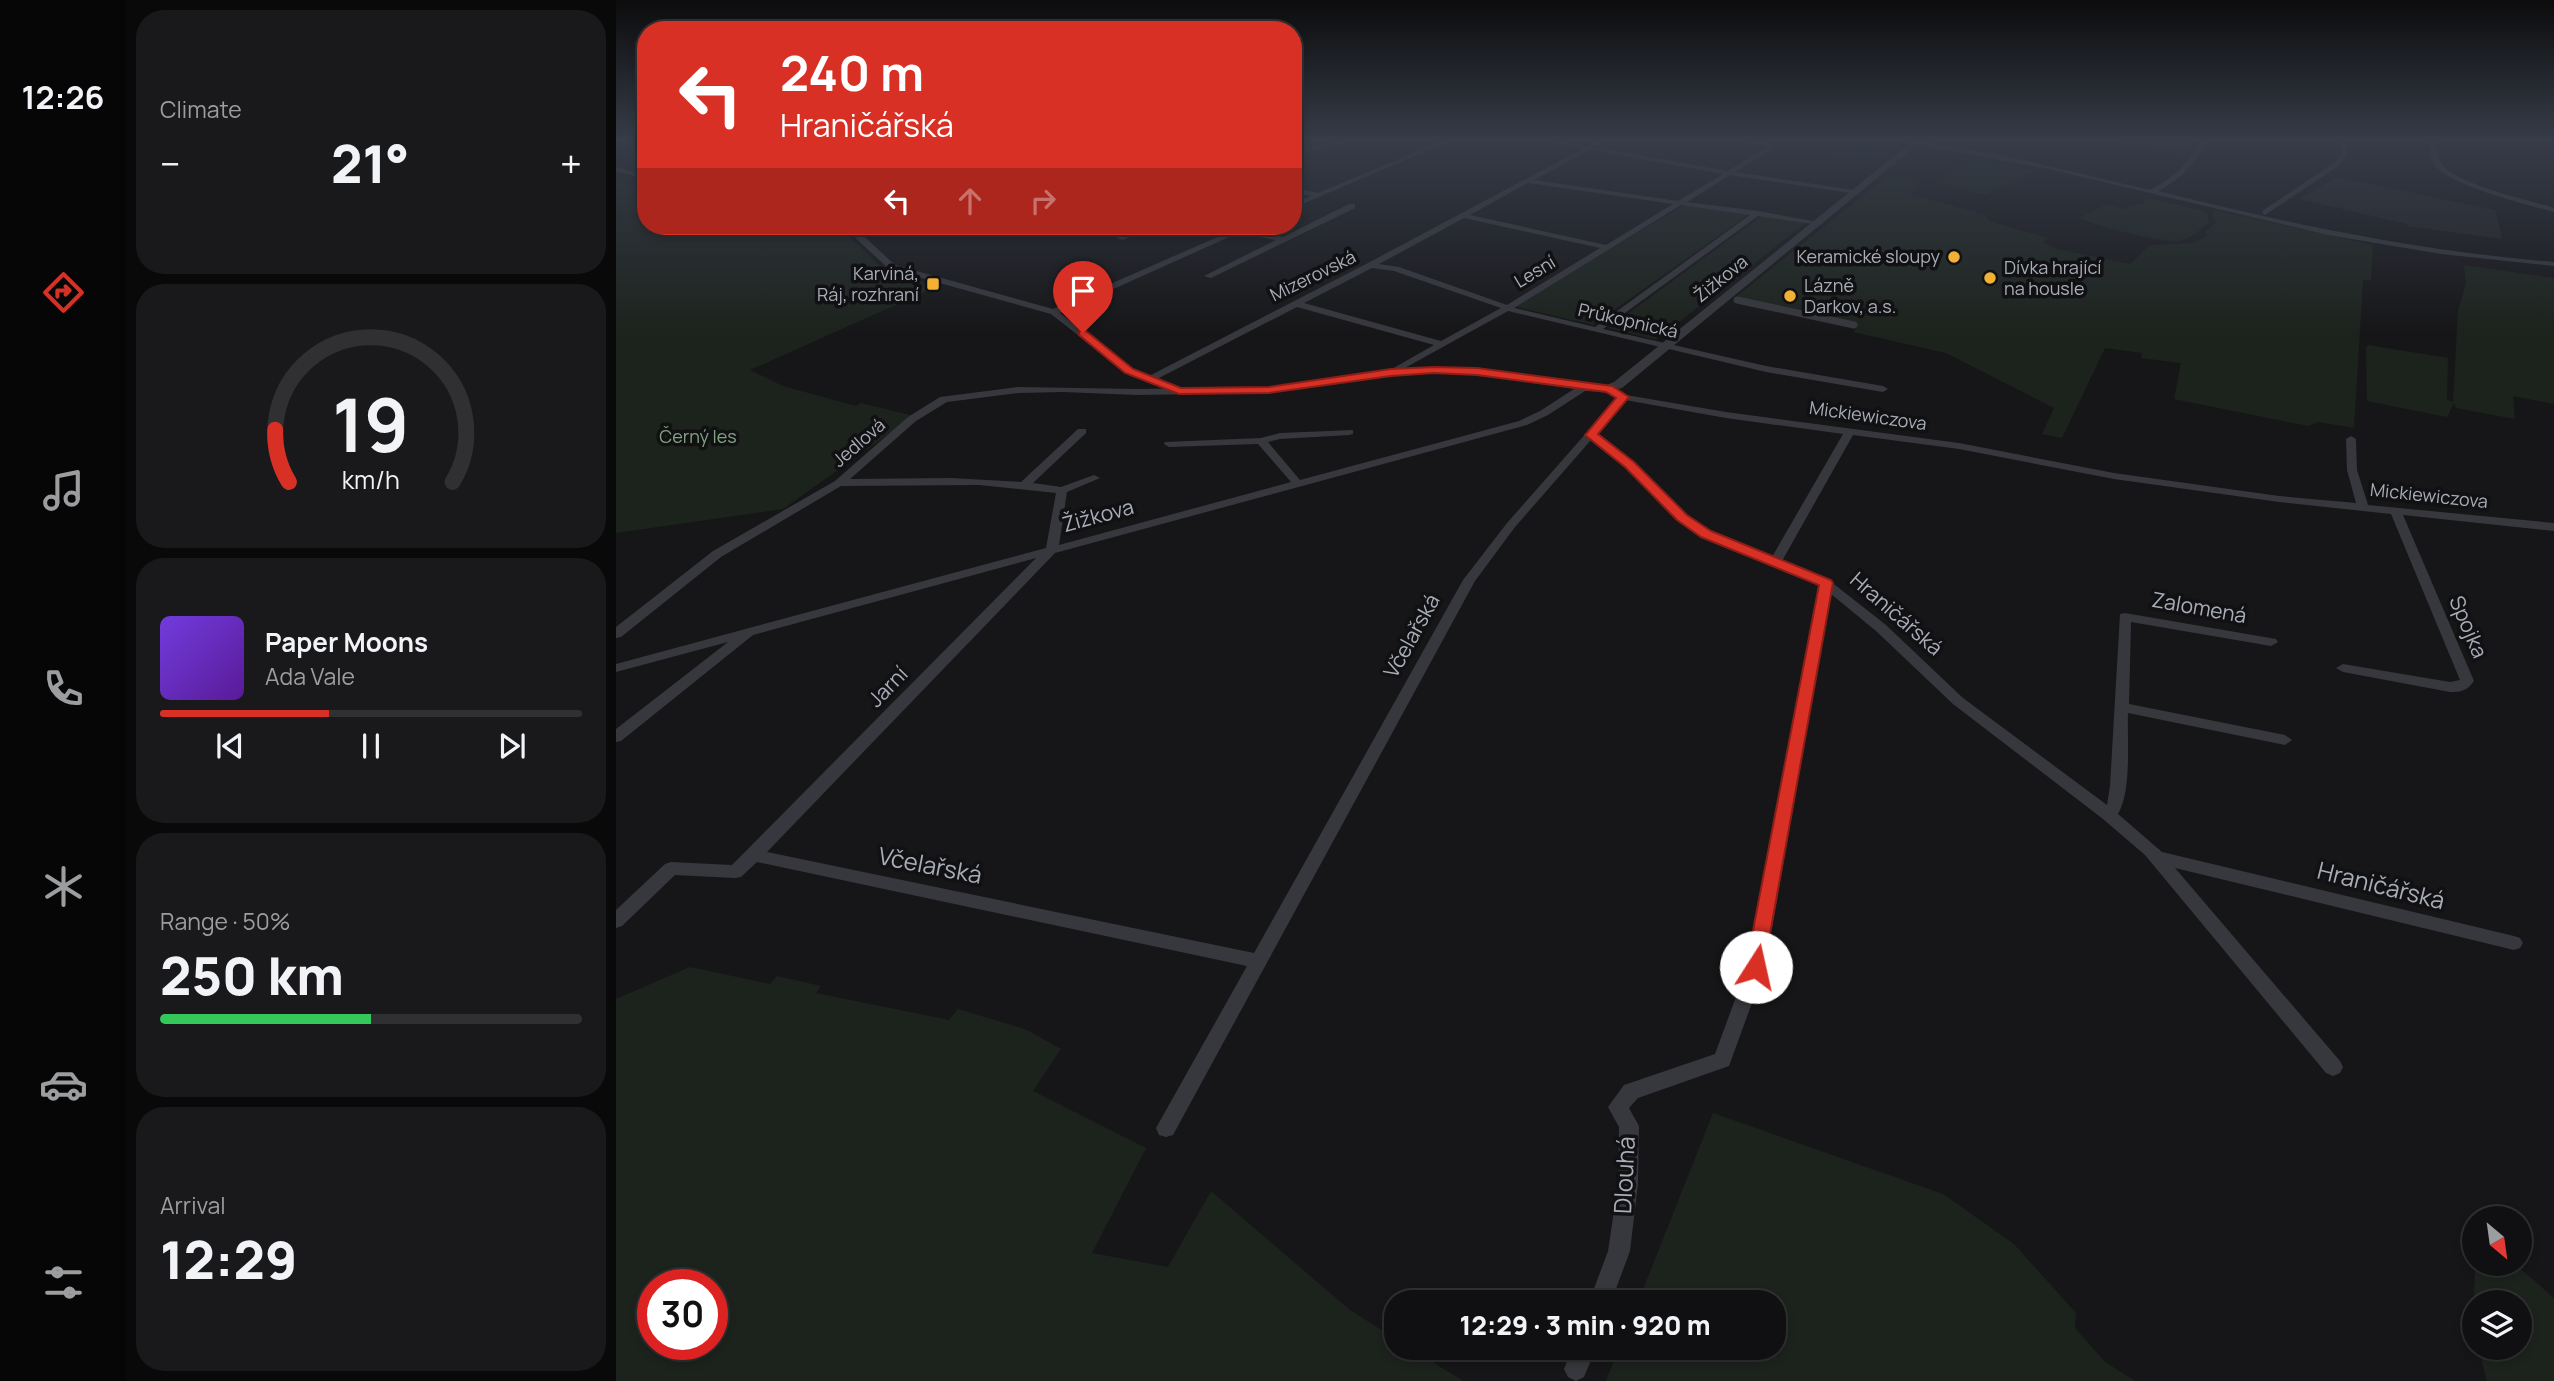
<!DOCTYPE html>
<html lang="en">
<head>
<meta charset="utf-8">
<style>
  body { margin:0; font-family:Manrope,sans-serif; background:#19191b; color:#f1f3f6; height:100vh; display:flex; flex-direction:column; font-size:26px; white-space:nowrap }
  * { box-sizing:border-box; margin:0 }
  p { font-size:23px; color:#9c9d9f }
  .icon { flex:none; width:38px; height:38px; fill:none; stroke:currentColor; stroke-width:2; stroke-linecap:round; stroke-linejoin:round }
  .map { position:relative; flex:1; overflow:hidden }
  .side { display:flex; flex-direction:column; gap:10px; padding:10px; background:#09090a; width:490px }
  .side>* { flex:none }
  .guide { position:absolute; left:21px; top:21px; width:665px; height:214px; border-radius:28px; box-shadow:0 4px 10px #0003,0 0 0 2px #303032; background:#d93025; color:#fff; overflow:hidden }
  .needle { width:46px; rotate:151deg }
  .controls { position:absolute; left:1846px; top:1206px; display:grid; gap:14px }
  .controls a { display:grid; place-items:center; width:70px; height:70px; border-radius:50%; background:#101012; box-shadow:0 4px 10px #0003,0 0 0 2px #303032; font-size:35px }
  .speed { position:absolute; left:21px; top:1269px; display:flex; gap:14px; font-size:35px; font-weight:700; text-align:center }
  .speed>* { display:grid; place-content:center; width:91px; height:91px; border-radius:50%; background:#101012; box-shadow:0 4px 10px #0003,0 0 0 2px #303032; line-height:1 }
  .speed .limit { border:10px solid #d22; background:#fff; color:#111 }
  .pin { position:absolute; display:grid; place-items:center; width:60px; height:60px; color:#fff; margin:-72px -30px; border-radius:50% 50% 50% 0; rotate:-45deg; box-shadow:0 0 7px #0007 }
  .pin .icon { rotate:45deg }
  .me { position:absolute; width:77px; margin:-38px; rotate:10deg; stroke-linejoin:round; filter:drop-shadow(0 0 5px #0008) }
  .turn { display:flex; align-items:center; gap:24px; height:147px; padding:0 28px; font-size:32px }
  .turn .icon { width:91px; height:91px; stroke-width:2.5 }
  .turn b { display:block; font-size:49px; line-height:60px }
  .lanes { display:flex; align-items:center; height:66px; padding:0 28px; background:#0003; justify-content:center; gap:35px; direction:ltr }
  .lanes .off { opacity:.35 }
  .big { font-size:52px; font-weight:800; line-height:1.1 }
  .side .tile { flex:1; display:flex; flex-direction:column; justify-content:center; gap:10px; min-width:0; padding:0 24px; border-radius:28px; background:#19191b }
  .side .dial { align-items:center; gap:0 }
  .dial svg { height:182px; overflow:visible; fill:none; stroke:#303032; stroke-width:7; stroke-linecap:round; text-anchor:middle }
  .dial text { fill:#f1f3f6; stroke:none }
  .song { display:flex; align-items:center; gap:21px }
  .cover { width:84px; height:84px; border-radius:10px; background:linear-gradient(135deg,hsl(260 70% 55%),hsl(270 70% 35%)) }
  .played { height:7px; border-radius:4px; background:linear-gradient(90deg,#d93025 40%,#303032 40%) }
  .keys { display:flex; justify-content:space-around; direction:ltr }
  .heat { display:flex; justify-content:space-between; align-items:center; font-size:38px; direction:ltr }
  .charge { height:10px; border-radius:5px; background:linear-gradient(90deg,#34c759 50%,#303032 0) }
  .trip { position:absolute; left:768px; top:1290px; width:402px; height:70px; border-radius:28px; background:#101012; box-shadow:0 4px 10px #0003,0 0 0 2px #303032; font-weight:800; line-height:70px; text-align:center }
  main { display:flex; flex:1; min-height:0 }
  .tabs { display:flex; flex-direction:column; width:126px; justify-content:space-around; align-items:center; background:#060607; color:#9c9d9f }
  .tabs .icon { width:49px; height:49px }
  .tabs .on { color:#d93025 }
  .tabs b { font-size:32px; color:#f1f3f6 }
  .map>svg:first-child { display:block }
  .built { fill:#222225 }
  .green { fill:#1c231d; fill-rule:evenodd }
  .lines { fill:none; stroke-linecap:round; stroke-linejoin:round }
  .stream { stroke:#2c353c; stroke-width:2.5 }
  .pedestrian-far1 { stroke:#37383d; stroke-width:5 }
  .pedestrian { stroke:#37383d; stroke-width:7 }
  .minor { fill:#37383d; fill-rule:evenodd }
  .tertiary { fill:#37383d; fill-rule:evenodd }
  .route { fill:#d93025; stroke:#8d1f18; stroke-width:2 }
  .poi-dot { fill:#f2b134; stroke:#111113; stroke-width:2.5 }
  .labels { text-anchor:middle; stroke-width:7; stroke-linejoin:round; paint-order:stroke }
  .far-poi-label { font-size:18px; fill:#a8adb8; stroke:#111113; text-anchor:end }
  .far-street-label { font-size:18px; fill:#a8adb8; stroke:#111113 }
  .far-park-label { font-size:18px; fill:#7fa381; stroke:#111113 }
  .street-label { font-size:21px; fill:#a8adb8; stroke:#111113 }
  .near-street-label { font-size:24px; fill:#a8adb8; stroke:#111113 }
</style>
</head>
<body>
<main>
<nav class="tabs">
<b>12:26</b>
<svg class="icon on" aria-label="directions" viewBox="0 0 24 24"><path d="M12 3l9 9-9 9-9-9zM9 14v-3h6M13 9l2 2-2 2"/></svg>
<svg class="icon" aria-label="music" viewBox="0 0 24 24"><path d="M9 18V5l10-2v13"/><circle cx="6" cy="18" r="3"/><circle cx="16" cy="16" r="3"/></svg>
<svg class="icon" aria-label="phone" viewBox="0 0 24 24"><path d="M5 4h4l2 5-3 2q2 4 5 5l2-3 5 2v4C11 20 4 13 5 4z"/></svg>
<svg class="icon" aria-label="climate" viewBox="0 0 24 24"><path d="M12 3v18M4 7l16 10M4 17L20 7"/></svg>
<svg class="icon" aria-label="car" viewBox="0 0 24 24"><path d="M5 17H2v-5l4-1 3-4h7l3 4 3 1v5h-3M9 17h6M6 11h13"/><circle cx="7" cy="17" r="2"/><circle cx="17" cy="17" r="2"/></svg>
<svg class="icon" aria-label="filters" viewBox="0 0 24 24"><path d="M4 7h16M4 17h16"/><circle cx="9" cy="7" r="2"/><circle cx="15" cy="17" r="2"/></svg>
</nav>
<section class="side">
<div class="tile"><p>Climate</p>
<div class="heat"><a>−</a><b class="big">21°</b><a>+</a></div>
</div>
<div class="tile dial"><svg viewBox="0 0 100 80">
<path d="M14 69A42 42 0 1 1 86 69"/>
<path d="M14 69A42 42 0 0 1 8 46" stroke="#d93025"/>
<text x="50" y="56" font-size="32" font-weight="700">19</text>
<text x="50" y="72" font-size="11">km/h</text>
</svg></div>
<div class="tile">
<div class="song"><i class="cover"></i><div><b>Paper Moons</b><p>Ada Vale</p></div></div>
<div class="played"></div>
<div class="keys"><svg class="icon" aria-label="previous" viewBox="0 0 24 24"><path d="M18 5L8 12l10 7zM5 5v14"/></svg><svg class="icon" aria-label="pause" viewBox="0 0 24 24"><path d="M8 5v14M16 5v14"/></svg><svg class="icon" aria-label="next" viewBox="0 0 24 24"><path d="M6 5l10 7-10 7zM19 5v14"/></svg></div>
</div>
<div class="tile"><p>Range · 50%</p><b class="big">250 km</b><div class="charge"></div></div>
<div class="tile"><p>Arrival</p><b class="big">12:29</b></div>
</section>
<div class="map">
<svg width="1938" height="1381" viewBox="0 0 1938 1381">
  <rect width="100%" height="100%" fill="#161618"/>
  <!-- built -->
  <path class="built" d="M 1487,141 L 1578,141 L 1570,156 Z
    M 1721,177 L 1879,210 L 1886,239 L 1791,226 L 1791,224 L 1683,199 Z"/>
  <!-- green -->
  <path class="green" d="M 1188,141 L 1286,141 L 1261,163 L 1201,153 Z
    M 1354,156 L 1418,171 L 1419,171 L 1370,195 L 1324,183 Z
    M 1273,175 L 1305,181 L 1294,194 L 1370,215 L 1372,221 L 1432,238 L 1427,242 L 1442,249 L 1514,264 L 1534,245 L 1578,243 L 1592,235 L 1588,233 L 1600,222 L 1596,211 L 1602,211 L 1757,245 L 1755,280 L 1747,280 L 1738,428 L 1703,422 L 1692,426 L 1558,399 L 1565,363 L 1525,358 L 1526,353 L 1489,348 L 1446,438 L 1426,434 L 1438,408 L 1330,353 L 1237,332 L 1241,327 L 1117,299 Z
    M 0,182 L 30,188 L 30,226 L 209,226 L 234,237 L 271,273 L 322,286 L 134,370 L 167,386 L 240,406 L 245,403 L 298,416 L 167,509 L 0,533 Z
    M 1532,198 L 1584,210 L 1591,213 L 1593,222 C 1585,230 1573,240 1561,241 C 1546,243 1477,225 1463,218 L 1491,204 L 1512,210 L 1511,207 L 1526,204 Z
    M 1070,204 L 1133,214 L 977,325 L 898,306 Z
    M 1146,216 L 1191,222 L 1040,340 L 992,328 Z
    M 1848,265 L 1938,278 L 1938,404 L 1897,396 L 1899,419 L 1840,408 L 1838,403 L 1831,417 L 1751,401 L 1750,348 L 1752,345 L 1832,358 L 1831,400 L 1837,402 L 1842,311 L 1850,283 Z
    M 74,967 L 154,984 L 161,976 L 205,986 L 200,993 L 333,1020 L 342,1009 L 409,1029 L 445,1049 L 417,1091 L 530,1148 L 476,1253 L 552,1267 L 595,1191 L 734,1310 L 780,1339 L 780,1348 L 794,1348 L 847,1381 L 0,1381 L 0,999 ZM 37,1284 L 96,1284 L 96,1344 L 37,1344 Z
    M 1097,1113 L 1327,1194 L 1398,1244 L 1460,1313 L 1459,1328 L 1489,1362 L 1519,1381 L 990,1381 L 1003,1348 L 1158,1348 L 1158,1302 L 1022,1302 Z
    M 1859,1264 L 1899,1264 L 1938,1298 L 1938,1381 L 1871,1381 L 1862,1348 L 1904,1348 L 1904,1302 L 1858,1302 L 1858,1337 L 1857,1332 Z"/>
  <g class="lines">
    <!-- stream -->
    <path class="stream" d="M 677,153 L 735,141"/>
    <!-- pedestrian-far1 -->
    <path class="pedestrian-far1" d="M 1649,212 L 1721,164 L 1728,154 L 1727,141"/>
    <!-- pedestrian -->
    <path class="pedestrian" d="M 1121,300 L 1238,325"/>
    <!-- minor -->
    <path class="minor" d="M 826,141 L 834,141 L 677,208 L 677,203 L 695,196 L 677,192 L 677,188 L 702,193 Z
      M 929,141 L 972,146 L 981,141 L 989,141 L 979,147 L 1112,171 L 1151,147 L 1122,141 L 1157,144 L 1159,147 L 1119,172 L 1244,191 L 1242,194 L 1114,175 L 1071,202 L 1142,211 L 1208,223 L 1204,225 L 1142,216 L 987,329 L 1150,366 L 1267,386 L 1272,389 L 1267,392 L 1150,372 L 892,311 L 787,369 C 853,365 918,378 982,387 L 992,386 L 1010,395 L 1110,412 L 1343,443 L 1498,473 L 1663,496 L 1740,503 L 1731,470 L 1730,439 L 1735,436 L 1740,439 L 1741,470 L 1752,505 L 1938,523 L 1938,531 L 1787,515 L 1858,681 C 1851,691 1845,692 1834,692 L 1727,672 L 1720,668 L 1727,664 L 1834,682 L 1844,680 L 1775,514 L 1663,502 L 1498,479 L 1343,449 L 1237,435 L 1166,561 L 1214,581 L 1270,625 L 1347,698 L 1491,805 L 1494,786 L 1504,614 L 1509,613 L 1660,639 L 1662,642 L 1655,646 L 1515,622 L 1513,704 L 1669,735 L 1676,740 L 1669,745 L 1512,713 C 1511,741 1516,790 1502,814 L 1546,852 L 1898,936 L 1904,938 L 1907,943 L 1904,948 L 1898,950 L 1559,868 L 1724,1061 L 1727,1067 L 1724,1073 L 1717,1076 L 1710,1073 L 1529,855 L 1487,819 L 1337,704 L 1260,631 L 1215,594 L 1149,967 L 1113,1066 L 1022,1098 L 1013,1108 L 1023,1126 L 1022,1184 L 1014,1251 L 995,1302 L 973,1302 L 992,1251 L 1002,1184 L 1003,1127 L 992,1107 L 1008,1085 L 1099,1054 L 1131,967 L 1203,586 L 1086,537 L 1062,519 L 1009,466 L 975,440 L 899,527 L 859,581 L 557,1135 L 550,1137 L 543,1135 L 540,1128 L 631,966 L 141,862 L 125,877 L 119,878 L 59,875 L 6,926 L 0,928 L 0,910 L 49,864 L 55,862 L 116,865 L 420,558 L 137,635 L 5,741 L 0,742 L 0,729 L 112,642 L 0,672 L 0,664 L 430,548 L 440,493 L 363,485 L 225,486 L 105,557 L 5,637 L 0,638 L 0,627 L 97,551 L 219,481 L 292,417 L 324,397 L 402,387 L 521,389 L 654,387 L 774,370 L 818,345 L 681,307 L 541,379 L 544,382 L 539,385 L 510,373 L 435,314 L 273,269 L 234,233 L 218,226 L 240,229 L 279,265 L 437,309 L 613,232 L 589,226 L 620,228 L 636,226 L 629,230 L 667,237 L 733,204 L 739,204 L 739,208 L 595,278 L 588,276 L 660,240 L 622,233 L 444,313 L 516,369 L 533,376 L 752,263 L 966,149 ZM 974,150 L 1107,174 L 1062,201 L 918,180 ZM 912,183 L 1057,204 L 990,245 L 854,215 ZM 1065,205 L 1134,215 L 979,327 L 898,308 ZM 848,218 L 984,248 L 891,305 L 783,267 L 763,264 ZM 756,268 L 778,271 L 885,308 L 825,341 L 688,303 ZM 818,373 L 861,375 L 958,389 L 924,411 L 903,421 L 684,480 L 652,442 L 664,439 L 733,435 L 737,434 L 737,430 L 664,433 L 645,438 L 549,442 L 548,444 L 553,447 L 642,444 L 675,482 L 443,545 L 451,492 L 484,478 L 478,475 L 445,487 L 417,483 L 470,433 L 470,429 L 462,429 L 405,482 L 335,478 L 234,479 L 300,421 L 331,402 L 402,393 L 447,392 L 521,395 L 654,393 L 775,376 ZM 969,391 L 990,392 L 1001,398 L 891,523 L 847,580 L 638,953 L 151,852 L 439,553 L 911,425 L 932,415 ZM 1009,400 L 1110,418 L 1227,434 L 1156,557 L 1094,531 L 1070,515 L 1017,462 L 980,434 Z
      M 1300,141 L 1386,155 L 1534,190 C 1558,177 1572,165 1584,141 L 1590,141 C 1579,165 1565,179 1542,191 C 1673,224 1803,251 1938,262 L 1938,266 L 1825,254 L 1712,235 L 1428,168 L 1298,144 Z
      M 1814,141 L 1820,141 C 1821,147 1821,157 1825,163 C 1839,184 1912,200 1938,208 L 1938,212 C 1913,205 1829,185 1817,163 C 1814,157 1815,147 1814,141 Z
      M 0,167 L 30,175 L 30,179 L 0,171 Z
      M 528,226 L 538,226 L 507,240 L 500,238 Z
      M 956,1348 L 980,1348 L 968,1377 L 960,1381 L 952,1377 L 948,1369 Z"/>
    <!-- tertiary -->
    <path class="tertiary" d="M 1297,141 L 1306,141 L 1006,388 L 988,392 L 988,386 L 998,382 Z"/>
  </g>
  <!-- sky -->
  <linearGradient id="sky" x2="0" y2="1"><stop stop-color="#0c0c0d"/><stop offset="0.42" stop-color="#363c48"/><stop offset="1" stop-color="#363c48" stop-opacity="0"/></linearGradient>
  <rect width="1938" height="334" fill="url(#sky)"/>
  <!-- route -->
  <path class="route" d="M 463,331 L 470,331 L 517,369 L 565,388 L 653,387 L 775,369 L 818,367 L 861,368 L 996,386 L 1013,397 L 982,434 L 1018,462 L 1071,515 L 1095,531 L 1215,580 L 1217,583 L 1147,973 L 1140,975 L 1133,973 L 1130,967 L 1203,585 L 1085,537 L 1061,520 L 1009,467 L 969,435 L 1000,398 L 990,392 L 861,375 L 818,373 L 775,376 L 653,393 L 563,394 L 509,373 L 463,335 Z"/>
  <!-- markers -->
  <g class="poi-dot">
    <circle cx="1338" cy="257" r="7"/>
    <circle cx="1374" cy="278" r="7"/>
    <rect x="310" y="277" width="14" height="14" rx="3.5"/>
    <circle cx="1174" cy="296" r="7"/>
  </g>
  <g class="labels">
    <!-- far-poi labels -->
    <g class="far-poi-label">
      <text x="1324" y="263">Keramické sloupy</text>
      <text x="1388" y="274" text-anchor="start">Dívka hrající<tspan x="1388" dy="21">na housle</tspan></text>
      <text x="303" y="280">Karviná,<tspan x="303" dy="21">Ráj, rozhraní</tspan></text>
      <text x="1188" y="292" text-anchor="start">Lázně<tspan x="1188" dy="21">Darkov, a.s.</tspan></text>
    </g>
    <!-- far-street labels -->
    <g class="far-street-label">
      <text transform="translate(919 272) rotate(-31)" y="6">Lesní</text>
      <text transform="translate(697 276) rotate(-26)" y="6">Mizerovská</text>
      <text transform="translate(1105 279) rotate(-39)" y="6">Žižkova</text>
      <text transform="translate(1012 321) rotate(13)" y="6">Průkopnická</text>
      <text transform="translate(1252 416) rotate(8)" y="6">Mickiewiczova</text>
      <text transform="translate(243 443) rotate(-41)" y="6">Jedlová</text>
      <text transform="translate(1813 496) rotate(6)" y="6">Mickiewiczova</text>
    </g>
    <!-- far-park labels -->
    <g class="far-park-label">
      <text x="82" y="443">Černý les</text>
    </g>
    <!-- street labels -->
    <g class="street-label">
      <text transform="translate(482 516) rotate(-15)" y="7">Žižkova</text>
      <text transform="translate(1583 608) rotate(10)" y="7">Zalomená</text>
      <text transform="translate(1280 614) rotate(41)" y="7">Hraničářská</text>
      <text transform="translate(1852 627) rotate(67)" y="7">Spojka</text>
      <text transform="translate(796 636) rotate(-61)" y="7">Včelařská</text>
      <text transform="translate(272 687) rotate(-46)" y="7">Jarní</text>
    </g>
    <!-- near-street labels -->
    <g class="near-street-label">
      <text transform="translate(314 866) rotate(11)" y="8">Včelařská</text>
      <text transform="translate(1765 886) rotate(14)" y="8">Hraničářská</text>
      <text transform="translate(1009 1175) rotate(-87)" y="8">Dlouhá</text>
    </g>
  </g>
</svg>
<div class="controls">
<a><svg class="needle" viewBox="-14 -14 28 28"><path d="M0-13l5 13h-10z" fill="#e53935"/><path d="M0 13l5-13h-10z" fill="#9c9d9f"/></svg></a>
<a><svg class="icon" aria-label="layers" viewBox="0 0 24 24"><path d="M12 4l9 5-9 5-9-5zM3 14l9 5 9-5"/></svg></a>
</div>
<div class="speed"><div class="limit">30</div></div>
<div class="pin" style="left:467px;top:333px;background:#d93025"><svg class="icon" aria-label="arrive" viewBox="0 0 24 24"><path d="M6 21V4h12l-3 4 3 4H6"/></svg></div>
<svg class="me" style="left:1140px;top:967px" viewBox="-20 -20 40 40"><circle r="19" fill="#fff"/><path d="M0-13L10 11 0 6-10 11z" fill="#d93025"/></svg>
<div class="trip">12:29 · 3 min · 920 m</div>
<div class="guide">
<div class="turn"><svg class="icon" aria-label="left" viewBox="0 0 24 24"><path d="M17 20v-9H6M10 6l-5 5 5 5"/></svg><div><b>240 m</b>Hraničářská</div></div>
<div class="lanes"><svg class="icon" aria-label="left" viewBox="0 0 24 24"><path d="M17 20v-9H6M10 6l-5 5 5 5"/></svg><svg class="icon off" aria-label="ahead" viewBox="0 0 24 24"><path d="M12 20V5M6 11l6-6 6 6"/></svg><svg class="icon off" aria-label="right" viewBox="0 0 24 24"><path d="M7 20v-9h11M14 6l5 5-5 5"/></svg></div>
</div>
</div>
</main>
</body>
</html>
